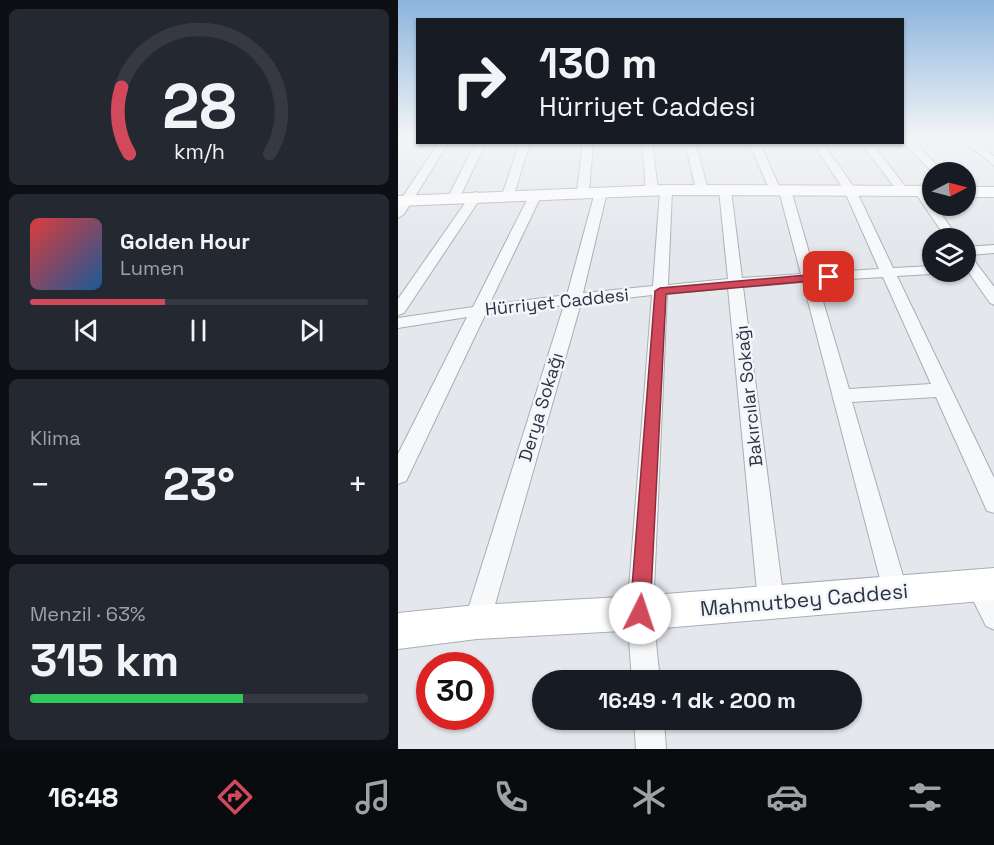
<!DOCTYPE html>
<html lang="tr">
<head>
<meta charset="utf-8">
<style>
  body { margin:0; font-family:"Space Grotesk",sans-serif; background:#242831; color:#f1f3f6; height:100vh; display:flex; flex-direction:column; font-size:22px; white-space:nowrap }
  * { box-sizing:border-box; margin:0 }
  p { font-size:20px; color:#9ea1a6 }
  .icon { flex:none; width:33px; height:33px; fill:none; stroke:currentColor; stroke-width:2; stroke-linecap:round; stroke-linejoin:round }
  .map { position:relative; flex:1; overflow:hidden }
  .drawer { display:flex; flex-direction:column; gap:9px; padding:9px; background:#0d0f14; width:398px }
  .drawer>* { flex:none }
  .hud { position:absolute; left:18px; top:18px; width:488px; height:126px; border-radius:0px; box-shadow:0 2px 4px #0004; background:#171b24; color:#f1f3f6; overflow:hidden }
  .needle { width:39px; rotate:84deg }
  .buttons { position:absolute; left:524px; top:162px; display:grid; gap:12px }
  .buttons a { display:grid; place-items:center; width:54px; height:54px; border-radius:50%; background:#171b24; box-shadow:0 2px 4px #0004; font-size:30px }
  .speed { position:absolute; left:18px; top:652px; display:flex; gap:12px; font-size:30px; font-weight:700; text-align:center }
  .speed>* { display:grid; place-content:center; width:78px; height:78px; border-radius:50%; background:#171b24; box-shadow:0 2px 4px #0004; line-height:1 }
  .speed .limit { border:9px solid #d22; background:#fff; color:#111 }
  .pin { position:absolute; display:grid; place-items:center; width:51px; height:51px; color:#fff; margin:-26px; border-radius:12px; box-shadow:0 3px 9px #0006 }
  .me { position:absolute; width:66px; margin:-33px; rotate:4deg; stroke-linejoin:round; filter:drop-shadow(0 0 4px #0008) }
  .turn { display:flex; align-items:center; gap:21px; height:126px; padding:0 24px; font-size:27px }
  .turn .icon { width:78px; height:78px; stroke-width:2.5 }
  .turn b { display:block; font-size:42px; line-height:51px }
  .big { font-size:45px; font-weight:700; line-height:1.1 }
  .drawer .card { flex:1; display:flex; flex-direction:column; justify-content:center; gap:9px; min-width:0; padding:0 21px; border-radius:9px; background:#242831 }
  .drawer .dial { align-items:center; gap:0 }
  .dial svg { height:156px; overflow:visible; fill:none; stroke:#363941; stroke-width:7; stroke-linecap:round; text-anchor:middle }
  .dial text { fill:#f1f3f6; stroke:none }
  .song { display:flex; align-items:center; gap:18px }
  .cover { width:72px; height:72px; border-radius:9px; background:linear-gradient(135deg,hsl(0 70% 55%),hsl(210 70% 35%)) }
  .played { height:6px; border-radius:3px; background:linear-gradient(90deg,#d1495b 40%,#363941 40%) }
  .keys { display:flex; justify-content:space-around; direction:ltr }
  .heat { display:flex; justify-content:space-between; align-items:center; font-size:33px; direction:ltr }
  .charge { height:9px; border-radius:4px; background:linear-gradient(90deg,#34c759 63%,#363941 0) }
  .trip { position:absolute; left:134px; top:670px; width:330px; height:60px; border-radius:30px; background:#171b24; box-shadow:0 2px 4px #0004; font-weight:700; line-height:60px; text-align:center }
  .dock { display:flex; height:96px; justify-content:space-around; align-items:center; background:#090b0e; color:#9ea1a6 }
  .dock .icon { width:42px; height:42px }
  .dock .active { color:#d1495b }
  .dock b { font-size:27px; color:#f1f3f6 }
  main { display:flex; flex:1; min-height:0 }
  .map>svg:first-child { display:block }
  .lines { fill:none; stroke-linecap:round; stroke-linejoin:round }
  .street-casing { stroke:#a9aeb7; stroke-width:2 }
  .secondary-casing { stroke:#a9aeb7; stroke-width:2 }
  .street { fill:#f7f8fa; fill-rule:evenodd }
  .secondary { fill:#fff; fill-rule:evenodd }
  .route { fill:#d1495b; stroke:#882f3b; stroke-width:1.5 }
  .labels { text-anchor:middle; stroke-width:5; stroke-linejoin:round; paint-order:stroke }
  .street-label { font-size:18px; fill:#2b3445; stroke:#f4f6f9 }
  .near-street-label { font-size:21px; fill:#2b3445; stroke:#f4f6f9 }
</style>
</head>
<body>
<main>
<section class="drawer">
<div class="card dial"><svg viewBox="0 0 100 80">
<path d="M14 69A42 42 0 1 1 86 69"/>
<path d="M14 69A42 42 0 0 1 10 35" stroke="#d1495b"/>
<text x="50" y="56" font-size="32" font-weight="700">28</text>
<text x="50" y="72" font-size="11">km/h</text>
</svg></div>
<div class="card">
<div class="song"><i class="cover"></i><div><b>Golden Hour</b><p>Lumen</p></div></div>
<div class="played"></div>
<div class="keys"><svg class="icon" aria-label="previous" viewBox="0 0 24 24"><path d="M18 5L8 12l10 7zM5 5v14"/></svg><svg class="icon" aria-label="pause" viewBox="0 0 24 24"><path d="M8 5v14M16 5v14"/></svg><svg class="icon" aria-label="next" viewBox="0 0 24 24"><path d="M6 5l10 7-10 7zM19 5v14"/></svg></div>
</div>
<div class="card"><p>Klima</p>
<div class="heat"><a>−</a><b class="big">23°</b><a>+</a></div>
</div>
<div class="card"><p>Menzil · 63%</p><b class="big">315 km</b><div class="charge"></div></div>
</section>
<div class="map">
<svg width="597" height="749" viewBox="0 0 597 749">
  <rect width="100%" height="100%" fill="#e4e7ec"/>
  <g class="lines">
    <!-- street casing -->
    <g class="street-casing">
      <path id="street" d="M 0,137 L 6,137 L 0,141 Z
        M 504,137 L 512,137 L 545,172 L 534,172 L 504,141 Z
        M 560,137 L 571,137 L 597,157 L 597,166 Z
        M 41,142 L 51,142 L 6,214 L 0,218 L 0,204 Z
        M 78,142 L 88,142 L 62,197 L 56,201 L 52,200 L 50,197 Z
        M 122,142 L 132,142 L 116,195 L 110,199 L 106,198 L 104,195 Z
        M 185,142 L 195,142 L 191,192 L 185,196 L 179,192 Z
        M 244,142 L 254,142 L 260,190 L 254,194 L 248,190 Z
        M 287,142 L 297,142 L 310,190 L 308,192 L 304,194 L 298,190 Z
        M 351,142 L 361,142 L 382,188 L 387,186 L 393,190 L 417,273 L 481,269 L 446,190 L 414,142 L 424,142 L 458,190 L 495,268 L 534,266 L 534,272 L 540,272 L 534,274 L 499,276 L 597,480 L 597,513 L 589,511 L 538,397 L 454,402 L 510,593 L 506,602 L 497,605 L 488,602 L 405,282 L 345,287 L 386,602 L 382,611 L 373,614 L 364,611 L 360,602 L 330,288 L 269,294 L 255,613 L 262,681 L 234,681 L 229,613 L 254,295 L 183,303 L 92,622 L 88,631 L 79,635 L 70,631 L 66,622 L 166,305 L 87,315 L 11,475 L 8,481 L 0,484 L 0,454 L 69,317 L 0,328 L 0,318 L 75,307 L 132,194 L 138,190 L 144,194 L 91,305 L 169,295 L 197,192 L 203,188 L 209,192 L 185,293 L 255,286 L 262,190 L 268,186 L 274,190 L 270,285 L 330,279 L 321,190 L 327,186 L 333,190 L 344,278 L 403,274 L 381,191 L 377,193 L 371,189 ZM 485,277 L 533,384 L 451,389 L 419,281 Z
        M 462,142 L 473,142 L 509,189 L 509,193 L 501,193 Z
        M 522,187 L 526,189 L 534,200 L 534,206 L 538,206 L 560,238 L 548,238 L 516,191 Z
        M 78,192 L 84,196 L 6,313 L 0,315 L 0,299 L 74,193 Z
        M 597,245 L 597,253 L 572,255 L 597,288 L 597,305 L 592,303 L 567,267 L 567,247 Z
        M 581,574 L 590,578 L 597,590 L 597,630 L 588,626 L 568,586 L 572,578 Z
        M 236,720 L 266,720 L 268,749 L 238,749 Z"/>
    </g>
    <!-- secondary casing -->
    <g class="secondary-casing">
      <path id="secondary" d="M 268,185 L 534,186 L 534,196 L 268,195 L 0,206 L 0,196 Z
        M 567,187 L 597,187 L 597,197 L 567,197 Z
        M 597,568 L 597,600 L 242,630 L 79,639 L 0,649 L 0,613 L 79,605 L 242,596 Z"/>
    </g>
    <!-- street -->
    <use href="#street" class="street"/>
    <!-- secondary -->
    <use href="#secondary" class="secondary"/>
  </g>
  <!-- sky -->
  <linearGradient id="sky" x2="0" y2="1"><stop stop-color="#8bb4dd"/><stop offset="0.57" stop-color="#f3f4f6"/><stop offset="1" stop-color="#f3f4f6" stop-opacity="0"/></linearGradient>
  <rect width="597" height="242" fill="url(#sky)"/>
  <!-- route -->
  <path class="route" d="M 431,273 L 435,274 L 435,279 L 268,294 L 252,613 L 249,620 L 242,623 L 235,620 L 232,613 L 257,291 L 262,288 Z"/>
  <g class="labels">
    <!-- street labels -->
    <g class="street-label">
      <text transform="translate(159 302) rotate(-6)" y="6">Hürriyet Caddesi</text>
      <text transform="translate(351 396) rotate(-96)" y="6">Bakırcılar Sokağı</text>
      <text transform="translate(143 407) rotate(-73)" y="6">Derya Sokağı</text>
    </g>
    <!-- near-street labels -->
    <g class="near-street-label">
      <text transform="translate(406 600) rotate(-5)" y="7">Mahmutbey Caddesi</text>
    </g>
  </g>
</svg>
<div class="buttons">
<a><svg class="needle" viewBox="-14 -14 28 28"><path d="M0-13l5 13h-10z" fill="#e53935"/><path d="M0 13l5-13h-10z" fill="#9ea1a6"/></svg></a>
<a><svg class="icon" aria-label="layers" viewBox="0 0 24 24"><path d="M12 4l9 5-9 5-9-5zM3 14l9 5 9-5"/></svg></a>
</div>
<div class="speed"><div class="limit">30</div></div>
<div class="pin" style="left:431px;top:277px;background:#d93025"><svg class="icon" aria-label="arrive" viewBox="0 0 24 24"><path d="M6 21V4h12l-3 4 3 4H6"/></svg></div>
<svg class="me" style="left:242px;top:613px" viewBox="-20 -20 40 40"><circle r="19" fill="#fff"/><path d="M0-13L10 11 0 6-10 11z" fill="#d1495b"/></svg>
<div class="trip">16:49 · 1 dk · 200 m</div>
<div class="hud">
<div class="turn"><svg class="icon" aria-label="right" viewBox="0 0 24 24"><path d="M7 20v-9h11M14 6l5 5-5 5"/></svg><div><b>130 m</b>Hürriyet Caddesi</div></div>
</div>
</div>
</main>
<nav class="dock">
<b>16:48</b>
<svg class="icon active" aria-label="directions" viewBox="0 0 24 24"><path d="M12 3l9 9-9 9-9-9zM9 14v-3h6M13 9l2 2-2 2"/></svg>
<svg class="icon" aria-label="music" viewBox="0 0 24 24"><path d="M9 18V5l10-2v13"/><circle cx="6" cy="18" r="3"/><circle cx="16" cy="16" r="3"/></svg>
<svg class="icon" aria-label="phone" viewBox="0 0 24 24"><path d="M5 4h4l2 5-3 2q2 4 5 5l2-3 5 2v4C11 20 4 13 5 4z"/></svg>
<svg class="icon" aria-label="climate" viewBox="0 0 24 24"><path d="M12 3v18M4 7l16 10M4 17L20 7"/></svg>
<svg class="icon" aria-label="car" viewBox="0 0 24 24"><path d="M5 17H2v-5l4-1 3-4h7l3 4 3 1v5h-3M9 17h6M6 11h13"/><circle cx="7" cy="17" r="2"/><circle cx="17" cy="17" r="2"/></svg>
<svg class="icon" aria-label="filters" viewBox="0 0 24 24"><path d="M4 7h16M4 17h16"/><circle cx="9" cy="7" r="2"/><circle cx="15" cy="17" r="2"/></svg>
</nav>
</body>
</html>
